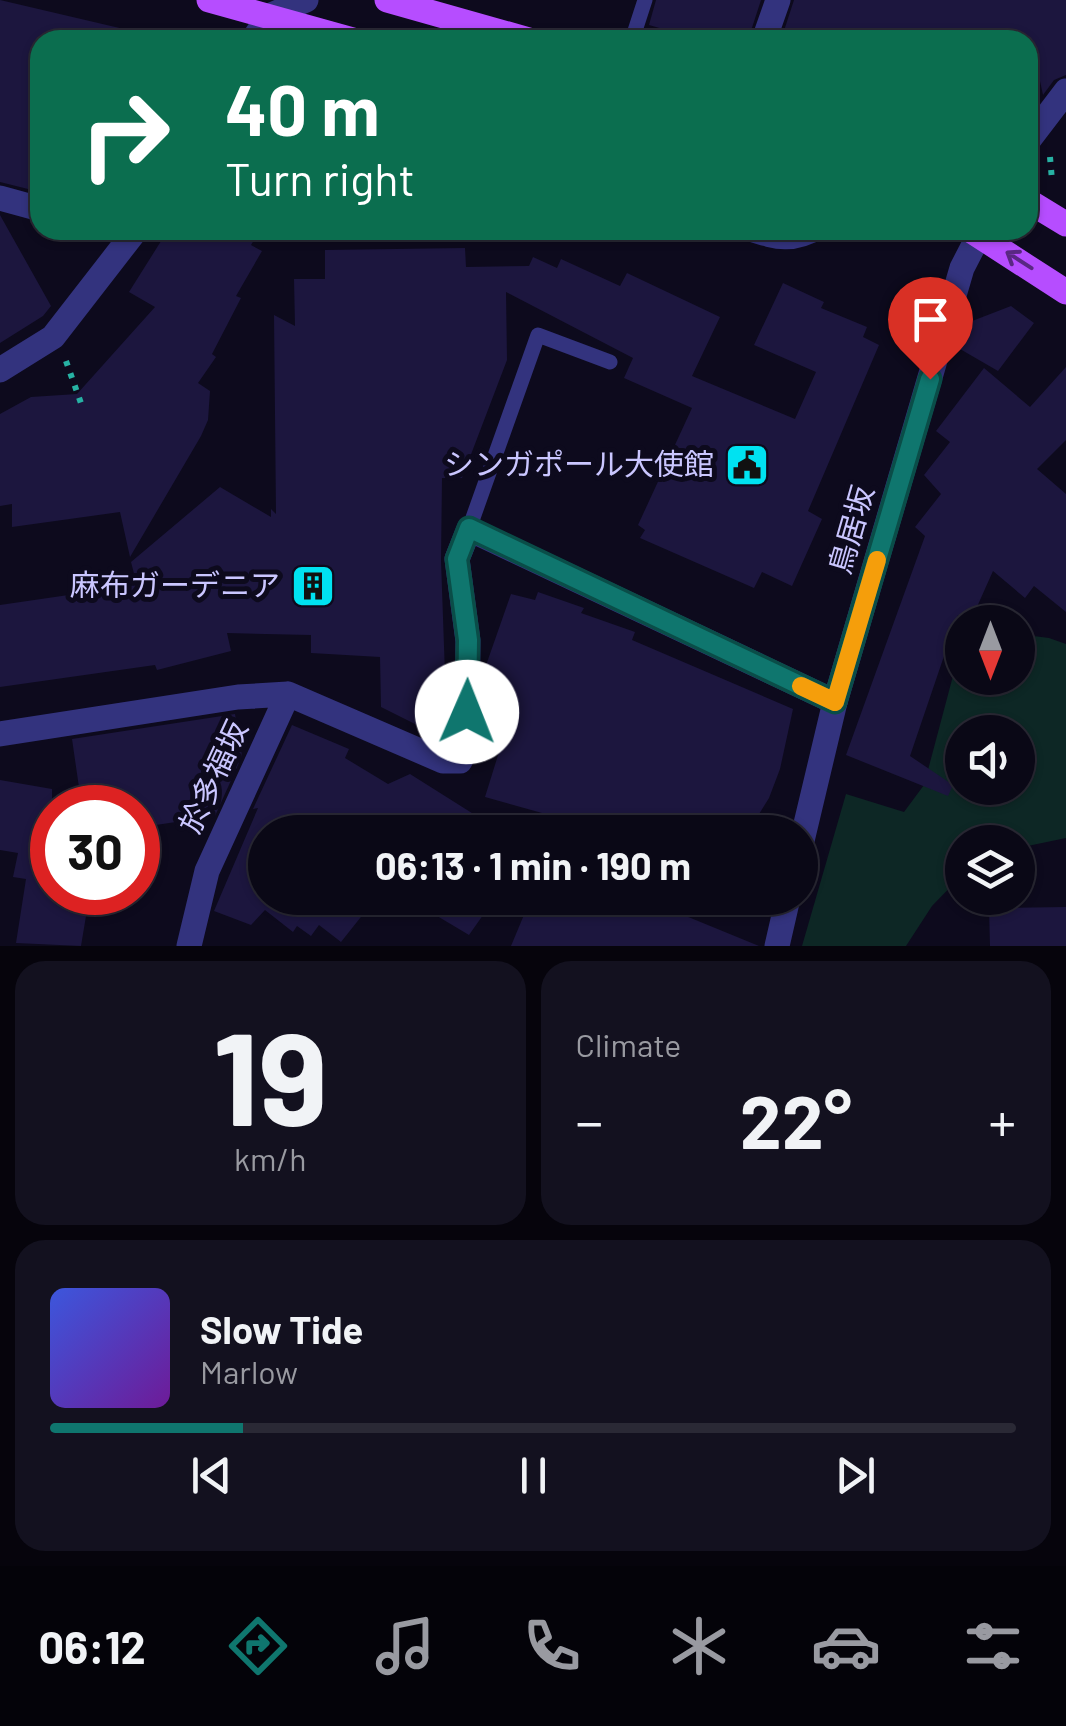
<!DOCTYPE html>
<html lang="en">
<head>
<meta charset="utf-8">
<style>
  body { margin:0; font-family:Barlow,"Noto Sans JP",sans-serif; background:#13111f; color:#f1f3f6; height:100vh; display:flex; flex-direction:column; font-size:38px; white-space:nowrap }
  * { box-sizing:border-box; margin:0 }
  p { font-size:32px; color:#999aa1 }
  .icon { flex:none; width:55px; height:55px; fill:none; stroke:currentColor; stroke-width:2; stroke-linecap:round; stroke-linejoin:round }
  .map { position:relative; height:946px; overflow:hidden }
  .side { display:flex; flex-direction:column; gap:15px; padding:15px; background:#06040c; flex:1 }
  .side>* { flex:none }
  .hud { position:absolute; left:30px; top:30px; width:1008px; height:210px; border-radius:30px; box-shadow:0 2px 8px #0004,0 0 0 2px #2a2935; background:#0b6e4f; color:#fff; overflow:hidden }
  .needle { width:65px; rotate:180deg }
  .tools { position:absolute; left:945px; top:605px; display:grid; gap:20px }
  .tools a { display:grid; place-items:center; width:90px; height:90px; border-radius:50%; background:#0a0816; box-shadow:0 2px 8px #0004,0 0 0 2px #2a2935; font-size:50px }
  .speed { position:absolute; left:30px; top:785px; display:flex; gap:20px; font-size:50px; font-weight:700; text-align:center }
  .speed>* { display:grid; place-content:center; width:130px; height:130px; border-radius:50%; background:#0a0816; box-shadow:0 2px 8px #0004,0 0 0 2px #2a2935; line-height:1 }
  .speed .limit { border:15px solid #d22; background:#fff; color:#111 }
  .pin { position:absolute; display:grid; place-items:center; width:85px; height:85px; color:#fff; margin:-102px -42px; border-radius:50% 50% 50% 0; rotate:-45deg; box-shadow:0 0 10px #0007 }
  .pin .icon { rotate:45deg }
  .me { position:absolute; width:110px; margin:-55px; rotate:1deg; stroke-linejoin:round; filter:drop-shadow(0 0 8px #0008) }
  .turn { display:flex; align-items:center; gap:35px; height:210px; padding:0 30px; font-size:45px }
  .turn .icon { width:130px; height:130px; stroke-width:2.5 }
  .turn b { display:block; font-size:70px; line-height:85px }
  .big { font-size:75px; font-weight:700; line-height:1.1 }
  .side .tile { flex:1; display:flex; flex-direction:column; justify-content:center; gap:15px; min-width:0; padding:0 35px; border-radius:30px; background:#13111f }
  .side .dial { align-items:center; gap:0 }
  .dial b { font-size:130px; line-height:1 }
  .song { display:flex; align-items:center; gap:30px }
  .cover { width:120px; height:120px; border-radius:15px; background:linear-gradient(135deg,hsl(230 70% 55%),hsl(280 70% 35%)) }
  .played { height:10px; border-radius:5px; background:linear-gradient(90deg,#0f766e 20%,#2a2935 20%) }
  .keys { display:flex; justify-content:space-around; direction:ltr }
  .heat { display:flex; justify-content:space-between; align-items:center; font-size:55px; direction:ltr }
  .side .tiles { flex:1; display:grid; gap:15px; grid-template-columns:1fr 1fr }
  .tile:last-child { grid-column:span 2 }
  .trip { position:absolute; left:248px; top:815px; width:570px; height:100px; border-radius:50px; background:#0a0816; box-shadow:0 2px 8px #0004,0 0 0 2px #2a2935; font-weight:700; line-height:100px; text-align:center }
  .menu { display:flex; height:160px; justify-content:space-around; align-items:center; background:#040309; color:#999aa1 }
  .menu .icon { width:70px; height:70px }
  .menu .selected { color:#0f766e }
  .menu b { font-size:45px; color:#f1f3f6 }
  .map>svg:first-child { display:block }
  .green { fill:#0d2725; fill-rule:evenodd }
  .building { fill:#1c163e }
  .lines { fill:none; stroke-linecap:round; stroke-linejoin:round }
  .path { stroke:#27b2a4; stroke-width:6; stroke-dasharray:5 8; stroke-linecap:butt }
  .service { stroke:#33337e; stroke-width:15 }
  .minor { stroke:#33337e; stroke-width:25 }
  .tertiary { stroke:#33337e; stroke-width:25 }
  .primary { stroke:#b64dff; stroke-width:25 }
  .oneway { stroke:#592883 }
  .route-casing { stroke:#0a4d48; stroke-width:25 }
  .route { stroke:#0f766e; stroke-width:18 }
  .slow { stroke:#f59e0b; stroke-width:18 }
  .labels { text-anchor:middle; stroke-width:10; stroke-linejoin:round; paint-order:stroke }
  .poi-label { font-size:30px; fill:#cac6ff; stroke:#0d0a1d; text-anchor:end }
  .street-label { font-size:30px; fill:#cac6ff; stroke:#0d0a1d }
</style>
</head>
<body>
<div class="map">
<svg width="1066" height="946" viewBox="0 0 1066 946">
  <rect width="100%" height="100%" fill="#0d0a1d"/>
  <!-- green -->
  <path class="green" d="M 1018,634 L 1049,638 L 1066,644 L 1066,838 L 1018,848 L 1018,842 L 962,842 L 962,875 L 932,906 L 906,946 L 802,946 L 846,794 L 904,812 L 924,785 L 962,642 L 962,678 L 1018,678 ZM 962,732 L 1018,732 L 1018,788 L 962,788 Z"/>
  <!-- building -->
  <path class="building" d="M 0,0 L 128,30 L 126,40 L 40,40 L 40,192 L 0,182 Z
    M 656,0 L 761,0 L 748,40 L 701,40 L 649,25 Z
    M 794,0 L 1066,0 L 1066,75 L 1054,80 L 1043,95 L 1040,81 L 1028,99 L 1028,40 L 781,40 Z
    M 0,215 L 51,306 L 43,316 L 0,343 Z
    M 168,230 L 260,230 L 251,245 L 262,251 L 236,296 L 241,298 L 212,354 L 216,357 L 198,383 L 210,391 L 208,420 L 201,436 L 130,557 L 120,512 L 12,527 L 12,504 L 0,506 L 0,414 L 31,397 L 77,394 L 155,307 L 129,292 Z
    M 465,248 L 466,267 L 529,266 L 533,257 L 557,268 L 561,259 L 620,286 L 627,273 L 720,317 L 692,376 L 795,419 L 816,372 L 754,345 L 783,283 L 824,302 L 821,308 L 867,327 L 863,337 L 879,345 L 808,511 L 822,519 L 792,586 L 762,572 L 754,588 L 640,538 L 645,530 L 638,525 L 692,408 L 624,378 L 633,358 L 506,292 L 507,360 L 462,478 L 442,478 L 441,561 L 447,731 L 429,731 L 381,707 L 380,657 L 311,653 L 311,635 L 227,633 L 231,651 L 157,670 L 155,665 L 0,687 L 0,605 L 137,585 L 131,562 L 220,487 L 271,517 L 271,509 L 276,514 L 274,315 L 295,326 L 294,279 L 325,279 L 325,250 Z
    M 1011,306 L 1034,323 L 998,371 L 960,349 L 967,323 Z
    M 1066,367 L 1066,440 L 1037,469 L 1066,494 L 1066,612 L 1034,586 L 1025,598 L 993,571 L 972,618 L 958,615 L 910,756 L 953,785 L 948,796 L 846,755 L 925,536 L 915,527 L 941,494 L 924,475 L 950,442 L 936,431 L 984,368 L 1030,407 Z
    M 538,592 L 584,608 L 581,613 L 635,632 L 632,640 L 793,709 L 780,769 L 769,798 L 748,832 L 610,832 L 485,797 L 499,752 L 490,748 L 496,731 L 483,731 L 484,671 L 511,594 L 535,600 Z
    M 235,714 L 242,756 L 215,816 L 156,825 L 138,821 L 138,808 L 82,808 L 72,739 Z
    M 292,725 L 349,749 L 345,758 L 388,784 L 410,774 L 502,832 L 265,832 L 265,898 L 376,898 L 341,942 L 319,925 L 311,936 L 297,926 L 293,932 L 265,910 L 251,925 L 214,911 L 258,808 L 253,809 Z
    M 0,780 L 52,789 L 52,892 L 90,892 L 81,946 L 16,943 L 26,879 L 13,877 L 18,853 L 0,850 Z
    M 407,898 L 495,898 L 469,935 Z
    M 531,898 L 642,898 L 759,946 L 511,946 Z
    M 1066,907 L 1066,946 L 990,946 L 989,908 Z"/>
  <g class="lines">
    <!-- path -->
    <path class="path" d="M 1050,157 L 1052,180
      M 66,361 L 82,406"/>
    <!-- service -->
    <path class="service" d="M 632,40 L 645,0
      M 737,230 C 773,241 789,250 823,230
      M 469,529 L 538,335 L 610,362"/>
    <!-- minor -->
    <path class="minor" d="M 764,40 L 778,0
      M 1028,141 L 1066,91
      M 0,198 L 40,209
      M 0,734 L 238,697 L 288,694 L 443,761 L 460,761 L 467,748 L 468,641 L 457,559 L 469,529 L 835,702
      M 189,946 L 207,871 L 288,694"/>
    <!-- tertiary -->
    <path class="tertiary" d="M 253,40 L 269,16 L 306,0
      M 0,370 L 53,337 L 136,230
      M 800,849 L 835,702 L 962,268 L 979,235
      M 777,946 L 788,898"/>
    <!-- primary -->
    <path class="primary" d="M 209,0 L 353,40
      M 387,0 L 529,40
      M 1028,201 L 1066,224
      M 970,230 L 1066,292"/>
  </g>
  <!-- one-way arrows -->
  <defs><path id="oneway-shaft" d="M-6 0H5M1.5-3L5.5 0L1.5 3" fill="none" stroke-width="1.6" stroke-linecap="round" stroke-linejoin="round" transform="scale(2.5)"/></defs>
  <use class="oneway" href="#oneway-shaft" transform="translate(1019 260) rotate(-147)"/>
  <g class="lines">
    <!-- route casing -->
    <g class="route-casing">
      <path id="route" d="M 467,712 L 468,640 L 457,559 L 469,528 L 835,702 L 930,379"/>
    </g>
    <!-- route -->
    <use href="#route" class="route"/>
    <!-- slow -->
    <path class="slow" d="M 801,686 L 835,702 L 877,560"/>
  </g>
  <!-- icons -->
  <defs>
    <g id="civic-square" transform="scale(2.25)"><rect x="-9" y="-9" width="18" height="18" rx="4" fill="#00e2f1" stroke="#0d0a1d"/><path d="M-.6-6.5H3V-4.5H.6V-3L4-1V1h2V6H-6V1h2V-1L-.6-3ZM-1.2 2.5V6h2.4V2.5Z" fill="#111"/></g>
    <g id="building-square" transform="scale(2.25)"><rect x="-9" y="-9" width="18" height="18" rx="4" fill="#00e2f1" stroke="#0d0a1d"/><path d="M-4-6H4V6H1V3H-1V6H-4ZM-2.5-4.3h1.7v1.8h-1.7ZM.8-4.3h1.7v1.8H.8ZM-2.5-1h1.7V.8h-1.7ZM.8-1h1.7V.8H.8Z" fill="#111"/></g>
  </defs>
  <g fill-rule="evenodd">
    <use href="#civic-square" x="747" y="465"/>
    <use href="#building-square" x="313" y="586"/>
  </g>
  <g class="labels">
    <!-- poi labels -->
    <g class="poi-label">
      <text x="714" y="475">シンガポール大使館</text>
      <text x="280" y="596">麻布ガーデニア</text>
    </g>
    <!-- street labels -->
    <g class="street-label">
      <text transform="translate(852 530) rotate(-74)" y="10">鳥居坂</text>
      <text transform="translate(214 777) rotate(-65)" y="10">於多福坂</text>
    </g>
  </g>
</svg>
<div class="tools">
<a><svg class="needle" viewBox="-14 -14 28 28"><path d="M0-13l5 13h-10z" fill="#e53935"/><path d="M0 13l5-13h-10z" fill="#999aa1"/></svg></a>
<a><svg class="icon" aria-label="sound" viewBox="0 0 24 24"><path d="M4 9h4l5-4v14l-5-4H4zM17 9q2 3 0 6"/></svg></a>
<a><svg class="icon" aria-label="layers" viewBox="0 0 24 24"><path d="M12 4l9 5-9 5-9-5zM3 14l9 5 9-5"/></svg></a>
</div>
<div class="speed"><div class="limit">30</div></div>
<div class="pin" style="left:930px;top:379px;background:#d93025"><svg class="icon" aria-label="arrive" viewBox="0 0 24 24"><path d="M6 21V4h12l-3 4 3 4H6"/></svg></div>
<svg class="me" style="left:467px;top:712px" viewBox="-20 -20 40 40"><circle r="19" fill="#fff"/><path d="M0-13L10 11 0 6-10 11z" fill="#0f766e"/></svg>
<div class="trip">06:13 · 1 min · 190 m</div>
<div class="hud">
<div class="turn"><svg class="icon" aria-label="right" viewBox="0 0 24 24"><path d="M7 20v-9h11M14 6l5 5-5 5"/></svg><div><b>40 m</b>Turn right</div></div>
</div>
</div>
<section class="side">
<div class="tiles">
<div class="tile dial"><b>19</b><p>km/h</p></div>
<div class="tile"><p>Climate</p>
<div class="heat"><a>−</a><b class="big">22°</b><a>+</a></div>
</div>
<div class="tile">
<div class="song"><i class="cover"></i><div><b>Slow Tide</b><p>Marlow</p></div></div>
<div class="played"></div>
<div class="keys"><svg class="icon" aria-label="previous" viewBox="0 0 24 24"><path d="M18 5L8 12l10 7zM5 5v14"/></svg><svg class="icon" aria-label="pause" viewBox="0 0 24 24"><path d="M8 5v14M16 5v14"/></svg><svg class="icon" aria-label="next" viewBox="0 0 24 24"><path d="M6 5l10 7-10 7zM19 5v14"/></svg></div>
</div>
</div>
</section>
<nav class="menu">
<b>06:12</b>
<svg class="icon selected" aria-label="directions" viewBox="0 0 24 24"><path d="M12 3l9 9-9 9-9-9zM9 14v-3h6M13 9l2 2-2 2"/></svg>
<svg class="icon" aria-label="music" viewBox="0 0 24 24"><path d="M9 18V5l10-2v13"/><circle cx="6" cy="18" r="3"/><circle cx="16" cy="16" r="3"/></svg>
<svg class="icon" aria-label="phone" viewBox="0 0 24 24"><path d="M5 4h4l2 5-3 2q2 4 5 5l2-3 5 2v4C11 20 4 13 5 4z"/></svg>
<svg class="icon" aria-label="climate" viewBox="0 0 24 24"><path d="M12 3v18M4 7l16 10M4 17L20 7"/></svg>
<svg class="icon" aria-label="car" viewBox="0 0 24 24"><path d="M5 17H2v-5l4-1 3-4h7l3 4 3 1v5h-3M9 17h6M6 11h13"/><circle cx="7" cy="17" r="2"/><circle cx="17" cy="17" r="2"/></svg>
<svg class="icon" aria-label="filters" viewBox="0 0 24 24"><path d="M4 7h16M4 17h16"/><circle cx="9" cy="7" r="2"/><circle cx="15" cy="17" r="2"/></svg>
</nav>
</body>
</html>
